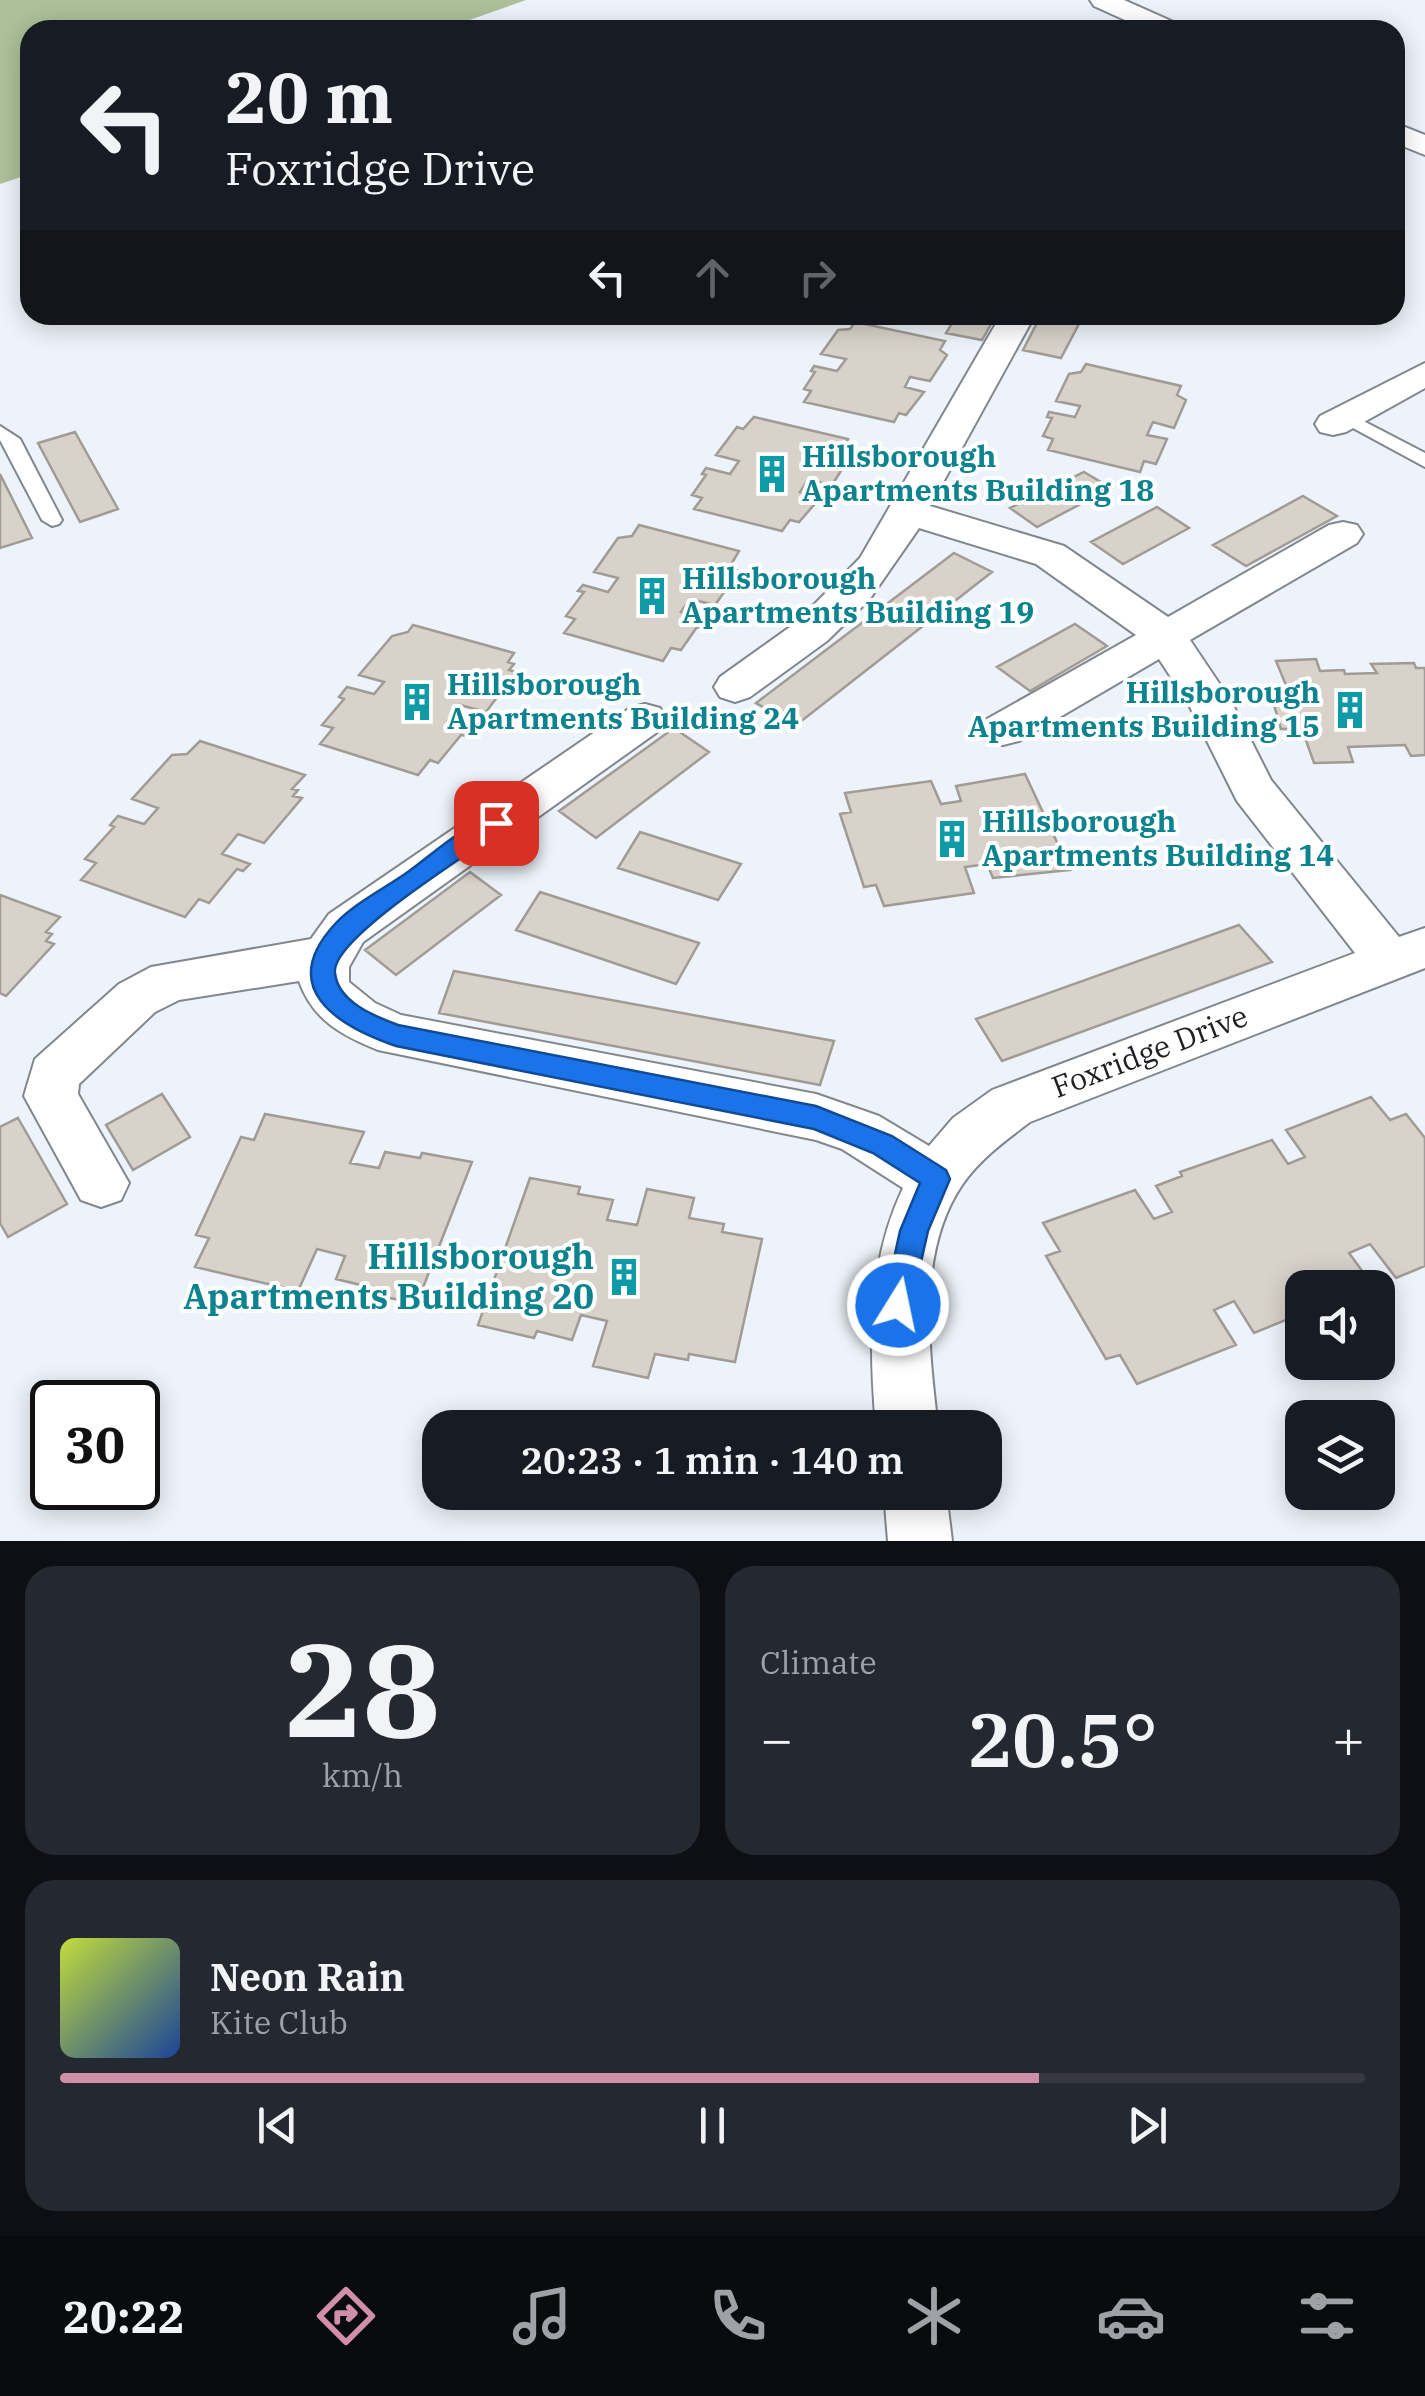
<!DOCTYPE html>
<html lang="en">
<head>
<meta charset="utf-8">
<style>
  body { margin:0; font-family:"IBM Plex Serif",serif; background:#242831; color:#f1f3f6; height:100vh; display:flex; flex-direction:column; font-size:38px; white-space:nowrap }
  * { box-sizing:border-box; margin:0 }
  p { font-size:32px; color:#9ea1a6 }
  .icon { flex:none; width:55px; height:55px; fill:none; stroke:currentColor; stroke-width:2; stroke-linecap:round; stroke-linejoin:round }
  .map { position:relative; height:1541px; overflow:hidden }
  .panel { display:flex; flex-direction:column; gap:25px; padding:25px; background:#0d0f14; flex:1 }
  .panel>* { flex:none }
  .hud { position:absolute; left:20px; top:20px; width:1385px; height:305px; border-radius:30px; box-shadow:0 5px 25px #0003; background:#171b24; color:#f1f3f6; overflow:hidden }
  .fabs { position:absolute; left:1285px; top:1270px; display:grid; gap:20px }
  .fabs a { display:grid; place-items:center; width:110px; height:110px; border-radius:20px; background:#171b24; box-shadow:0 5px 25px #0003; font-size:50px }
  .speed { position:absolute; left:30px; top:1380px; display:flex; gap:20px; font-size:50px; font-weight:700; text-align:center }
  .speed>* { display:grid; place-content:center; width:130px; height:130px; border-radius:50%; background:#171b24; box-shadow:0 5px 25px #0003; line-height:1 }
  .speed .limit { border:5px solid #111; border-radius:15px; background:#fff; color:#111 }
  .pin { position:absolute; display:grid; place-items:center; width:85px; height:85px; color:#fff; margin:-42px; border-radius:20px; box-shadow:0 5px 15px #0006 }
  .me { position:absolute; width:110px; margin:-55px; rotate:10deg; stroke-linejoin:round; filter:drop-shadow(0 0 8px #0008) }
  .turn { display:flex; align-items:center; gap:35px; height:210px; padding:0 40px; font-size:45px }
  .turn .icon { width:130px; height:130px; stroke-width:2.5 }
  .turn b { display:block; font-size:70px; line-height:85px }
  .lanes { display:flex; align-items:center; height:95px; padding:0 40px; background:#0003; justify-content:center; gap:50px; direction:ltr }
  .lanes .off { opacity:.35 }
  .big { font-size:75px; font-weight:600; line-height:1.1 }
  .panel .widget { flex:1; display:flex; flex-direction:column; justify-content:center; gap:15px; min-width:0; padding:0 35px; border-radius:30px; background:#242831 }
  .panel .dial { align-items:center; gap:0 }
  .dial b { font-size:130px; line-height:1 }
  .song { display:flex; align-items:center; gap:30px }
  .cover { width:120px; height:120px; border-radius:15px; background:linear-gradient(135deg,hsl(70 70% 55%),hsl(220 70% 35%)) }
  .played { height:10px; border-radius:5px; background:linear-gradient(90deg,#d08ea9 75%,#363941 75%) }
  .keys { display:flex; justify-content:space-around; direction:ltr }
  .heat { display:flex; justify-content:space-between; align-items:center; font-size:55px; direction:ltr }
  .panel .tiles { flex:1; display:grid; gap:25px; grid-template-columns:1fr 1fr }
  .widget:last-child { grid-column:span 2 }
  .trip { position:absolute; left:422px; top:1410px; width:580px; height:100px; border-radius:30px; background:#171b24; box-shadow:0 5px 25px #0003; font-weight:600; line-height:100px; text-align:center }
  .dock { display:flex; height:160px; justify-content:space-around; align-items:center; background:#090b0e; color:#9ea1a6 }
  .dock .icon { width:70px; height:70px }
  .dock .current { color:#d08ea9 }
  .dock b { font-size:45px; color:#f1f3f6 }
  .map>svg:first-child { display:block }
  .forest { fill:#adc098 }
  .building { fill:#d9d2cb; stroke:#a09b94; stroke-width:2.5 }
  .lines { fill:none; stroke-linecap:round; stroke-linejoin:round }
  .service-casing { stroke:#82878e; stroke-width:4 }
  .minor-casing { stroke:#82878e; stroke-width:4 }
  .service { fill:#fff; fill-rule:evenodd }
  .minor { fill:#fff; fill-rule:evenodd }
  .route { fill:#1a73e8; stroke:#114b97; stroke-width:2.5 }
  .labels { text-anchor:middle; stroke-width:8; stroke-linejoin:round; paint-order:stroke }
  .culture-label { font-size:30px; font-weight:bold; fill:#0d838f; stroke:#fff; text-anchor:start }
  .street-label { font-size:30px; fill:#1d1f22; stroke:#fff }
  .near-culture-label { font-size:35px; font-weight:bold; fill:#0d838f; stroke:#fff; text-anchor:end }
</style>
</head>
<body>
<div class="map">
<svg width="1425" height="1541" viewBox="0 0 1425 1541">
  <rect width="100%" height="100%" fill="#edf3fa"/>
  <!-- forest -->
  <path class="forest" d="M 0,0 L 526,0 L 441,30 L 30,30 L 30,174 L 0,184 Z"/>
  <!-- building -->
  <path class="building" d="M 957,315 L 996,315 L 982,340 L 946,333 Z
    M 1041,315 L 1082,318 L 1061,358 L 1023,350 Z
    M 855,322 L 945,341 L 940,350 L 947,355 L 930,381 L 910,377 L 905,387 L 924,392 L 906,415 L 899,413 L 894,422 L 804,402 L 811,391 L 804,389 L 815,372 L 811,371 L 814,366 L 837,371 L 846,359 L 821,354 L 838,330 L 850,329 Z
    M 1086,364 L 1181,386 L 1177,395 L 1186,400 L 1174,428 L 1153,422 L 1147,435 L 1167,439 L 1156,464 L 1144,461 L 1140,472 L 1048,450 L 1053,439 L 1043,436 L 1052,418 L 1047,417 L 1049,412 L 1075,417 L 1080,406 L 1056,401 L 1069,374 L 1081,372 Z
    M 754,417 L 848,439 L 841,453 L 851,455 L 832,485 L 808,480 L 800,492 L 821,497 L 799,522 L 790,520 L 782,531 L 694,509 L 702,498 L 692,495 L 706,475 L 702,474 L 706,468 L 730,474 L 739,461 L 716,455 L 737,427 L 743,429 Z
    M 75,432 L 118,509 L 80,522 L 38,443 Z
    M 1084,472 L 1111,488 L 1037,527 L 1010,508 Z
    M 0,474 L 32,538 L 0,548 Z
    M 1303,496 L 1337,516 L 1246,566 L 1213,545 Z
    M 1157,507 L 1189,528 L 1123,564 L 1091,542 Z
    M 639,525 L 739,551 L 729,568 L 739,571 L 715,605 L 690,599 L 681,612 L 708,619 L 702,628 L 697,627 L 681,650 L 671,648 L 663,661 L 564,633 L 575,619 L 566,616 L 584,592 L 578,591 L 583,585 L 608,592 L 618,578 L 594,572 L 618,538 L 632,536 Z
    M 954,553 L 992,572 L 795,726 L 756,703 Z
    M 1075,624 L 1107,646 L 1030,691 L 997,667 Z
    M 413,625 L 514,653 L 508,662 L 514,664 L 509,670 L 516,672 L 486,712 L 460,705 L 448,720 L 474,728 L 467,736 L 461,735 L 438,763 L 430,760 L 418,775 L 320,744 L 333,728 L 322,725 L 344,699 L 339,697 L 347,687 L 374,694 L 384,682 L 359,675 L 392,636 L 408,632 Z
    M 1316,659 L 1320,671 L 1344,670 L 1345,674 L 1377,673 L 1371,664 L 1414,663 L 1416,668 L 1425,668 L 1425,755 L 1411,756 L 1405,745 L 1348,747 L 1353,762 L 1314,763 L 1302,729 L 1281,729 L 1270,691 L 1288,690 L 1276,661 Z
    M 674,728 L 709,752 L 596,838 L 559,811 Z
    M 200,741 L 305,775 L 292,789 L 298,790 L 293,796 L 302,798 L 264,843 L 238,834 L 222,854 L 250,864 L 243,871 L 237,869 L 209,903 L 199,899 L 185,917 L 81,880 L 96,863 L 85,859 L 114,827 L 110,825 L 118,816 L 144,824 L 158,808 L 132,799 L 172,755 L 187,754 Z
    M 1025,774 L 1070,870 L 993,878 L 987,864 L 965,867 L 974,893 L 884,906 L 876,885 L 864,887 L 840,814 L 851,812 L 845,793 L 931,781 L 941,804 L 961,801 L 956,786 Z
    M 640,832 L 741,864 L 718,900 L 618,868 Z
    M 470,872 L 501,895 L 396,975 L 365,950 Z
    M 540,892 L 699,943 L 676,984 L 516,930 Z
    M 0,895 L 60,917 L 46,932 L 52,934 L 46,941 L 54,944 L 6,996 L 0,993 Z
    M 1239,925 L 1272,962 L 1002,1061 L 976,1019 Z
    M 454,971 L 834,1041 L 820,1085 L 439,1013 Z
    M 162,1094 L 190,1137 L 133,1170 L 106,1125 Z
    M 1371,1097 L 1390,1120 L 1406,1114 L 1425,1138 L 1425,1266 L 1396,1278 L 1370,1244 L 1349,1253 L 1371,1283 L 1362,1288 L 1302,1288 L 1302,1318 L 1291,1323 L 1288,1319 L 1254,1333 L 1234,1301 L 1214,1310 L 1236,1345 L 1137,1384 L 1120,1355 L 1106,1359 L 1046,1256 L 1060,1251 L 1043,1223 L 1135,1190 L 1154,1219 L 1172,1212 L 1156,1186 L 1182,1176 L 1180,1172 L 1272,1140 L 1288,1164 L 1305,1157 L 1286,1130 Z
    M 265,1114 L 364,1132 L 350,1163 L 379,1168 L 385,1152 L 420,1158 L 422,1153 L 472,1162 L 417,1303 L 367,1294 L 369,1287 L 336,1279 L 345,1256 L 317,1249 L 298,1291 L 195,1267 L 209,1238 L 196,1235 L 241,1137 L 254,1140 Z
    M 18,1118 L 67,1204 L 8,1237 L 0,1223 L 0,1127 Z
    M 530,1178 L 580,1187 L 578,1194 L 613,1200 L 607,1220 L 637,1225 L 647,1189 L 694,1198 L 689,1218 L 724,1224 L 722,1232 L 762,1239 L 735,1362 L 689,1354 L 688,1360 L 655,1354 L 648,1378 L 593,1366 L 607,1321 L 581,1315 L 572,1340 L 537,1331 L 534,1338 L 478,1325 Z"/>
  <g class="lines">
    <!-- service casing -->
    <g class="service-casing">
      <path id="service" d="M 1346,412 L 1425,453 L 1425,467 L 1340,421 L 1337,417 Z
        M 0,426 L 20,439 L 62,520 L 59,524 L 52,526 L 42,520 L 0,440 Z"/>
    </g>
    <!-- minor casing -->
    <g class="minor-casing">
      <path id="minor" d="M 1090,0 L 1124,0 L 1178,24 L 1182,30 L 1147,30 L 1094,6 Z
        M 1395,123 L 1425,135 L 1425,155 L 1395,143 Z
        M 1001,315 L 1035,315 L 930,506 L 1064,546 L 1168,617 L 1329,525 L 1343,522 L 1357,525 L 1363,534 L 1357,543 L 1190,640 L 1231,701 L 1271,780 L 1399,937 L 1425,928 L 1425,968 L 1030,1122 C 1005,1141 980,1159 962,1185 C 916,1253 929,1351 938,1428 L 876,1428 C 869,1345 867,1264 903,1188 L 842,1149 L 816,1140 L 378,1050 C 341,1035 313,1020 299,981 L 179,1000 L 155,1012 L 79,1084 L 78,1094 L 129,1183 L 121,1200 L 101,1207 L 81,1200 L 24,1096 L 35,1059 L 119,984 L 151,967 L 311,939 L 329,914 L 630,708 L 645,704 L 660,708 L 667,719 L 660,730 L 363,942 L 349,967 L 349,982 L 375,1003 L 401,1015 L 816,1094 L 879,1116 L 929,1146 L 953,1118 L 992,1090 L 1355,953 L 1237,801 L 1189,705 L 1159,659 L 1019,741 L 1003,745 L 987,741 L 981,730 L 987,719 L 1136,635 L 1036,564 L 919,528 L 869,600 L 827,641 L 750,697 L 735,702 L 720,697 L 714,687 L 720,677 L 797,622 L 860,558 Z
        M 1425,363 L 1425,388 L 1346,432 L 1333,435 L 1320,432 L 1315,424 L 1320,416 Z
        M 884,1492 L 946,1492 L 952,1541 L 888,1541 Z"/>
    </g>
    <!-- service -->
    <use href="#service" class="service"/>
    <!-- minor -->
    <use href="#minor" class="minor"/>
  </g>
  <!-- route -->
  <path class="route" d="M 496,815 L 507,823 L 504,829 C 473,851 330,939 335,973 C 338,1002 374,1016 398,1025 L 816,1106 L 892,1136 L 946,1170 L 950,1179 L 928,1231 L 909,1315 L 898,1319 L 888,1315 L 884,1305 L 900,1231 L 920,1183 L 873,1153 L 814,1129 L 396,1046 C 335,1025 276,987 336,923 C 354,904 383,889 405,874 C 432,855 464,824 496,815 Z"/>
  <!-- icons -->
  <defs>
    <g id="building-bare" transform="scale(3)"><path d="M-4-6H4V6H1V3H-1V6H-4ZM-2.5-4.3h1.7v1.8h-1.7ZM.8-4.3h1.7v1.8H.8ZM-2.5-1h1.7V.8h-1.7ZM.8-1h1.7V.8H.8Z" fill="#0f9aa8" stroke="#fff" stroke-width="2.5" paint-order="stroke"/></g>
  </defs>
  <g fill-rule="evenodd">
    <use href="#building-bare" x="772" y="474"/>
    <use href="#building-bare" x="652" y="596"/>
    <use href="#building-bare" x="417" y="702"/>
    <use href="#building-bare" x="1350" y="710"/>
    <use href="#building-bare" x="952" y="839"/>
    <use href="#building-bare" x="624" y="1277"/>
  </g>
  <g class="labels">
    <!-- culture labels -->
    <g class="culture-label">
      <text x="802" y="467">Hillsborough<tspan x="802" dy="34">Apartments Building 18</tspan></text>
      <text x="682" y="589">Hillsborough<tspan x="682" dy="34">Apartments Building 19</tspan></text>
      <text x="447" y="695">Hillsborough<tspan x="447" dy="34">Apartments Building 24</tspan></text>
      <text x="1320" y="703" text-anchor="end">Hillsborough<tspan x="1320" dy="34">Apartments Building 15</tspan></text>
      <text x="982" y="832">Hillsborough<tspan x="982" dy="34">Apartments Building 14</tspan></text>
    </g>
    <!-- street labels -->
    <g class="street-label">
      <text transform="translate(1150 1052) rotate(-21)" y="10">Foxridge Drive</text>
    </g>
    <!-- near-culture labels -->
    <g class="near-culture-label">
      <text x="594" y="1269">Hillsborough<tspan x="594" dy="40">Apartments Building 20</tspan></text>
    </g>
  </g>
</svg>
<div class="fabs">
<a><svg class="icon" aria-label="sound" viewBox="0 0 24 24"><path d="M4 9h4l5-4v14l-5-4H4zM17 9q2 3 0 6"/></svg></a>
<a><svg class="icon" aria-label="layers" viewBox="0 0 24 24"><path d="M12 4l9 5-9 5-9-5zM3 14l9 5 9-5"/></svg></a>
</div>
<div class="speed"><div class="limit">30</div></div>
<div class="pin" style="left:496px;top:823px;background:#d93025"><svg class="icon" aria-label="arrive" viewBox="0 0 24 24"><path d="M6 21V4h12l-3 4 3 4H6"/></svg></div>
<svg class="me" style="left:898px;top:1305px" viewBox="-20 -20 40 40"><circle r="17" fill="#1a73e8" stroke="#fff" stroke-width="3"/><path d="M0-11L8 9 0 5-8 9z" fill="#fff"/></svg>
<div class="trip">20:23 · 1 min · 140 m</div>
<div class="hud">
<div class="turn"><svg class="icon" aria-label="left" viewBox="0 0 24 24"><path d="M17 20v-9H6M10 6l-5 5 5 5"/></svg><div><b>20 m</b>Foxridge Drive</div></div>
<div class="lanes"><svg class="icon" aria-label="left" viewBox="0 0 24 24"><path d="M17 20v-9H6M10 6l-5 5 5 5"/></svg><svg class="icon off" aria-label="ahead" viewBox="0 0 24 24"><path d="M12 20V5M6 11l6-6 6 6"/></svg><svg class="icon off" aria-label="right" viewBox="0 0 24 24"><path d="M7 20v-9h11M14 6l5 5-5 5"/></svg></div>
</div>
</div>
<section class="panel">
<div class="tiles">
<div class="widget dial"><b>28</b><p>km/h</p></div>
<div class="widget"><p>Climate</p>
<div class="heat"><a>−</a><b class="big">20.5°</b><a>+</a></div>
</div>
<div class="widget">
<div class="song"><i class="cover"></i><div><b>Neon Rain</b><p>Kite Club</p></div></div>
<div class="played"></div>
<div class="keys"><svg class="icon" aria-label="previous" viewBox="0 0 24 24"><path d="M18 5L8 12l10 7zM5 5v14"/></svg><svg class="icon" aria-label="pause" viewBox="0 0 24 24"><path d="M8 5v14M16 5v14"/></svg><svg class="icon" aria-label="next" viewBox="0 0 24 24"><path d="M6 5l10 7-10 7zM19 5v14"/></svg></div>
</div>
</div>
</section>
<nav class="dock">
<b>20:22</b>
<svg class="icon current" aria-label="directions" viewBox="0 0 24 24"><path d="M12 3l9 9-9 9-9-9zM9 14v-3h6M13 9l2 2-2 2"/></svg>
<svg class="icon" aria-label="music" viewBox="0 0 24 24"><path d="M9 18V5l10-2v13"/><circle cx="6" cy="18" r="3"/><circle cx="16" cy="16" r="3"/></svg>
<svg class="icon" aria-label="phone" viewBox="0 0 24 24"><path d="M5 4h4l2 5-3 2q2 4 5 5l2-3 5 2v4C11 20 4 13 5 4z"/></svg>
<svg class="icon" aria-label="climate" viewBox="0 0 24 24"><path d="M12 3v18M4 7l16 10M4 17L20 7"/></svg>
<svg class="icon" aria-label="car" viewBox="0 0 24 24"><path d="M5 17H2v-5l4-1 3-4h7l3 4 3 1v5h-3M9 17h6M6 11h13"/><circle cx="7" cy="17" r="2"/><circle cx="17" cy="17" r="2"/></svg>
<svg class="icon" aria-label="filters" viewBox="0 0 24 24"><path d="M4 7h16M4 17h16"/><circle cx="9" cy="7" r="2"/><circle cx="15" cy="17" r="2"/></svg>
</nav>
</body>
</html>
